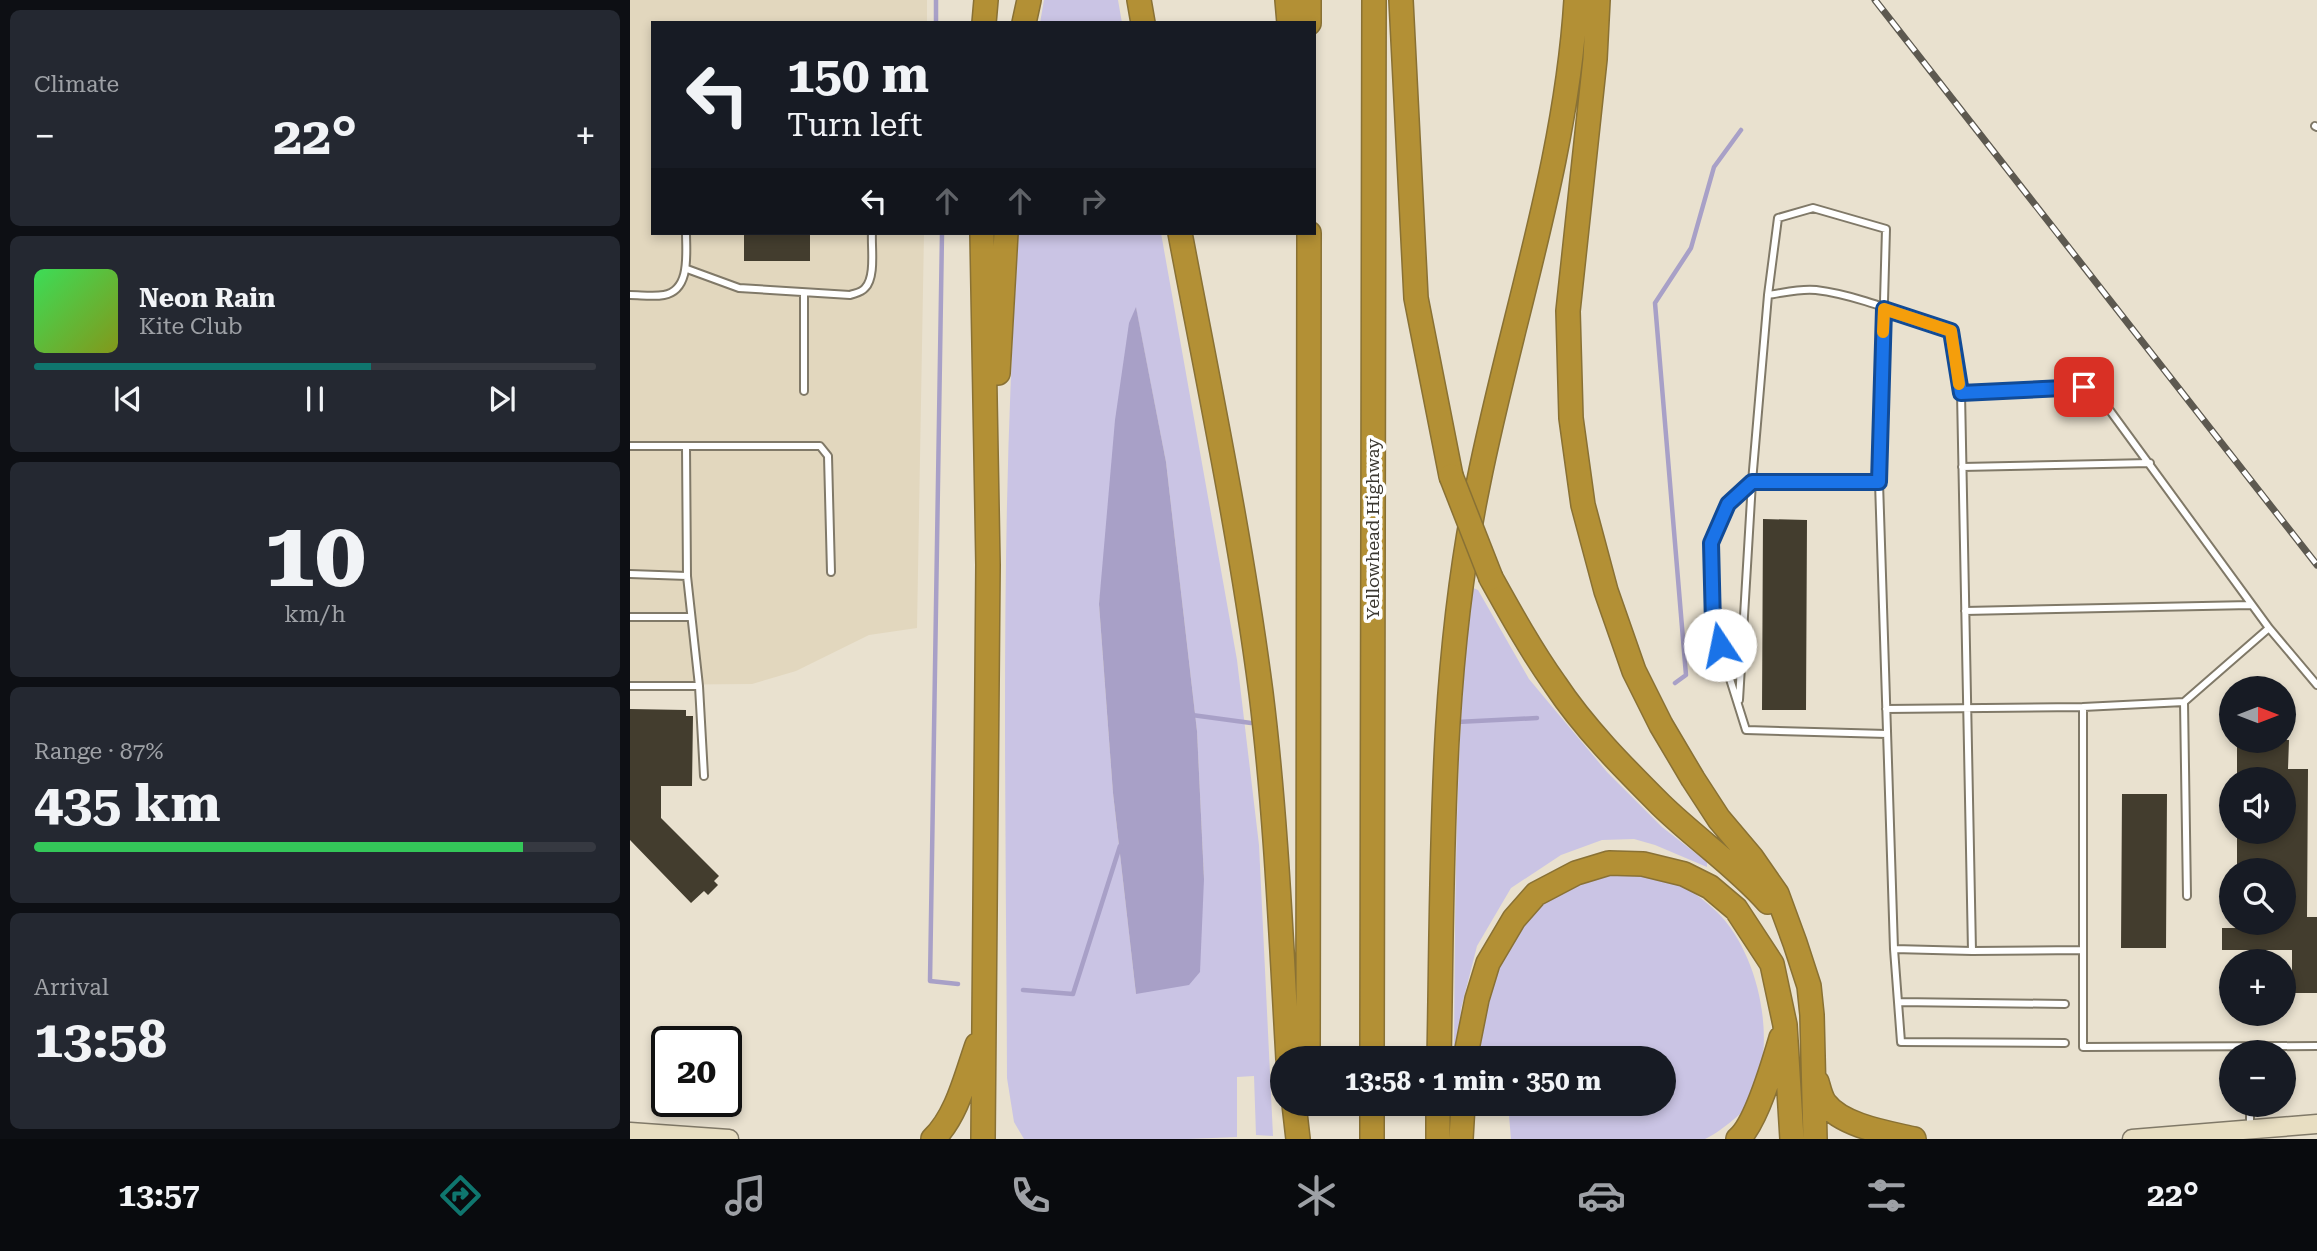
<!DOCTYPE html>
<html lang="en">
<head>
<meta charset="utf-8">
<style>
  body { margin:0; font-family:"Roboto Serif",serif; background:#242831; color:#f1f3f6; height:100vh; display:flex; flex-direction:column; font-size:26px; white-space:nowrap }
  * { box-sizing:border-box; margin:0 }
  p { font-size:23px; color:#9ea1a6 }
  .icon { flex:none; width:38px; height:38px; fill:none; stroke:currentColor; stroke-width:2; stroke-linecap:round; stroke-linejoin:round }
  .map { position:relative; flex:1; overflow:hidden }
  .side { display:flex; flex-direction:column; gap:10px; padding:10px; background:#0d0f14; width:630px }
  .side>* { flex:none }
  .guide { position:absolute; left:21px; top:21px; width:665px; height:214px; border-radius:0px; box-shadow:0 4px 10px #0003; background:#171b24; color:#f1f3f6; overflow:hidden }
  .needle { width:46px; rotate:90deg }
  .tools { position:absolute; left:1589px; top:676px; display:grid; gap:14px }
  .tools a { display:grid; place-items:center; width:77px; height:77px; border-radius:50%; background:#171b24; box-shadow:0 4px 10px #0003; font-size:35px }
  .speed { position:absolute; left:21px; top:1026px; display:flex; gap:14px; font-size:35px; font-weight:700; text-align:center }
  .speed>* { display:grid; place-content:center; width:91px; height:91px; border-radius:50%; background:#171b24; box-shadow:0 4px 10px #0003; line-height:1 }
  .speed .limit { border:4px solid #111; border-radius:10px; background:#fff; color:#111 }
  .pin { position:absolute; display:grid; place-items:center; width:60px; height:60px; color:#fff; margin:-30px; border-radius:14px; box-shadow:0 4px 10px #0006 }
  .me { position:absolute; width:77px; margin:-38px; rotate:349deg; stroke-linejoin:round; filter:drop-shadow(0 0 5px #0008) }
  .turn { display:flex; align-items:center; gap:24px; height:147px; padding:0 21px; font-size:32px }
  .turn .icon { width:91px; height:91px; stroke-width:2.5 }
  .turn b { display:block; font-size:49px; line-height:60px }
  .lanes { display:flex; align-items:center; height:66px; padding:0 21px; background:#0003; justify-content:center; gap:35px; direction:ltr }
  .lanes .off { opacity:.35 }
  .big { font-size:52px; font-weight:700; line-height:1.1 }
  .side .widget { flex:1; display:flex; flex-direction:column; justify-content:center; gap:10px; min-width:0; padding:0 24px; border-radius:10px; background:#242831 }
  .side .dial { align-items:center; gap:0 }
  .dial b { font-size:91px; line-height:1 }
  .song { display:flex; align-items:center; gap:21px }
  .cover { width:84px; height:84px; border-radius:10px; background:linear-gradient(135deg,hsl(130 70% 55%),hsl(70 70% 35%)) }
  .played { height:7px; border-radius:4px; background:linear-gradient(90deg,#0f766e 60%,#363941 60%) }
  .keys { display:flex; justify-content:space-around; direction:ltr }
  .heat { display:flex; justify-content:space-between; align-items:center; font-size:38px; direction:ltr }
  .charge { height:10px; border-radius:5px; background:linear-gradient(90deg,#34c759 87%,#363941 0) }
  .trip { position:absolute; left:640px; top:1046px; width:406px; height:70px; border-radius:35px; background:#171b24; box-shadow:0 4px 10px #0003; font-weight:700; line-height:70px; text-align:center }
  .tab-bar { display:flex; height:112px; justify-content:space-around; align-items:center; background:#090b0e; color:#9ea1a6 }
  .tab-bar .icon { width:49px; height:49px }
  .tab-bar .on { color:#0f766e }
  .tab-bar b { font-size:32px; color:#f1f3f6 }
  main { display:flex; flex:1; min-height:0 }
  .map>svg:first-child { display:block }
  .built { fill:#e2d7be }
  .green { fill:#cac4e4; fill-rule:evenodd }
  .water { fill:#a8a0c7 }
  .lines { fill:none; stroke-linecap:round; stroke-linejoin:round }
  .stream { stroke:#a8a0c7; stroke-width:4.5 }
  .building { fill:#433d2e }
  .service-casing { stroke:#807968; stroke-width:10 }
  .secondary-casing { stroke:#807968; stroke-width:21 }
  .motorway-casing { stroke:#897134; stroke-width:26 }
  .service { stroke:#fff; stroke-width:6 }
  .secondary { stroke:#e8dec2; stroke-width:18 }
  .motorway { stroke:#b39035; stroke-width:23 }
  .rail-casing { stroke:#5d5950; stroke-width:7 }
  .rail { stroke:#fff; stroke-width:4.5; stroke-dasharray:13; stroke-linecap:butt }
  .motorway-bridge-casing { stroke:#897134; stroke-width:26; stroke-linecap:butt }
  .motorway-bridge { stroke:#b39035; stroke-width:23 }
  .route-casing { stroke:#114b97; stroke-width:18 }
  .route { stroke:#1a73e8; stroke-width:12 }
  .slow { stroke:#f59e0b; stroke-width:12 }
  .labels { text-anchor:middle; stroke-width:7; stroke-linejoin:round; paint-order:stroke }
  .street-label { font-size:18px; fill:#3b3831; stroke:#fff }
</style>
</head>
<body>
<main>
<section class="side">
<div class="widget"><p>Climate</p>
<div class="heat"><a>−</a><b class="big">22°</b><a>+</a></div>
</div>
<div class="widget">
<div class="song"><i class="cover"></i><div><b>Neon Rain</b><p>Kite Club</p></div></div>
<div class="played"></div>
<div class="keys"><svg class="icon" aria-label="previous" viewBox="0 0 24 24"><path d="M18 5L8 12l10 7zM5 5v14"/></svg><svg class="icon" aria-label="pause" viewBox="0 0 24 24"><path d="M8 5v14M16 5v14"/></svg><svg class="icon" aria-label="next" viewBox="0 0 24 24"><path d="M6 5l10 7-10 7zM19 5v14"/></svg></div>
</div>
<div class="widget dial"><b>10</b><p>km/h</p></div>
<div class="widget"><p>Range · 87%</p><b class="big">435 km</b><div class="charge"></div></div>
<div class="widget"><p>Arrival</p><b class="big">13:58</b></div>
</section>
<div class="map">
<svg width="1687" height="1139" viewBox="0 0 1687 1139">
  <rect width="100%" height="100%" fill="#e9e1cf"/>
  <!-- built -->
  <path class="built" d="M 0,0 L 297,0 L 297,23 L 23,23 L 23,233 L 294,233 L 287,628 L 239,635 L 166,671 L 122,684 L 0,685 Z"/>
  <!-- green -->
  <path class="green" d="M 414,0 L 488,0 L 492,23 L 410,23 Z
    M 389,233 L 531,233 L 607,660 L 629,845 L 643,1136 L 626,1135 L 624,1076 L 607,1077 L 607,1137 L 558,1139 L 394,1139 L 384,1122 L 377,1078 C 376,796 369,514 389,233 ZM 506,308 L 536,462 L 567,731 L 574,879 L 506,994 L 483,793 L 469,604 Z
    M 841,587 L 848,590 L 899,679 L 919,703 L 977,772 L 1032,827 L 1077,862 L 1077,867 L 1025,845 L 1004,839 L 972,840 L 931,855 L 881,888 L 847,946 L 831,1009 L 829,1059 L 824,1059 C 825,901 825,744 841,587 Z
    M 997,870 C 1012,873 1029,875 1044,881 C 1055,885 1078,903 1087,912 C 1130,954 1149,1047 1120,1102 C 1113,1114 1088,1133 1075,1139 L 881,1139 L 878,1104 L 1034,1104 L 1034,1059 L 848,1059 L 854,1011 L 868,963 L 908,903 L 953,877 Z"/>
  <!-- water -->
  <path class="water" d="M 506,307 L 536,462 L 567,731 L 574,879 L 570,972 L 559,985 L 506,994 L 483,793 L 469,604 L 485,420 L 499,323 Z"/>
  <g class="lines">
    <!-- stream -->
    <path class="stream" d="M 306,0 L 306,23
      M 312,233 L 300,981 L 328,984
      M 1045,683 L 1056,675 L 1025,303 L 1061,248 L 1084,167 L 1111,130
      M 562,715 L 621,723
      M 827,722 L 907,718
      M 393,990 L 443,994 L 490,846"/>
  </g>
  <!-- building -->
  <path class="building" d="M 114,233 L 180,233 L 180,261 L 114,261 Z
    M 1133,519 L 1177,520 L 1176,710 L 1132,710 Z
    M 0,709 L 56,710 L 56,716 L 63,716 L 62,786 L 31,786 L 31,818 L 89,876 L 84,881 L 88,885 L 78,895 L 74,891 L 61,903 L 0,840 Z
    M 1607,740 L 1659,740 L 1658,769 L 1678,769 L 1677,917 L 1687,917 L 1687,993 L 1665,993 L 1665,981 L 1662,981 L 1662,950 L 1592,950 L 1592,928 L 1607,928 L 1607,922 L 1654,922 L 1654,870 L 1607,870 L 1607,831 L 1654,831 L 1654,779 L 1607,779 Z
    M 1492,794 L 1537,794 L 1536,948 L 1491,948 Z"/>
  <g class="lines">
    <!-- service casing -->
    <g class="service-casing">
      <path id="service" d="M 1685,126 L 1687,127
        M 57,269 L 109,288 L 220,295 C 225,293 231,293 235,288 C 246,277 241,247 242,233
        M 0,295 C 11,295 23,297 34,295 C 61,290 56,253 56,233
        M 1138,295 L 1148,218 L 1183,208 L 1256,229 L 1249,482 L 1122,482 L 1138,295 C 1153,293 1171,288 1186,290 C 1229,295 1279,317 1321,331 L 1331,393 L 1454,387 L 1473,401 L 1639,628
        M 174,391 L 174,293
        M 1331,393 L 1342,951 L 1452,950
        M 0,446 L 190,446 L 198,456 L 201,572
        M 1332,467 L 1520,463
        M 1122,482 L 1098,504 L 1081,543 L 1083,625 L 1116,730 L 1257,734
        M 1249,482 L 1264,949 L 1342,951
        M 0,574 L 57,576 L 56,447
        M 57,576 L 69,686 L 74,776
        M 1335,611 L 1621,605
        M 0,617 L 61,617
        M 1687,685 L 1639,628 L 1554,702 L 1453,707 L 1453,1047 L 1687,1046
        M 0,686 L 69,686
        M 1109,700 L 1122,482
        M 1554,702 L 1557,896
        M 1256,709 L 1453,707
        M 1264,949 L 1271,1042 L 1435,1043
        M 1268,1002 L 1435,1004
        M 1620,1127 L 1620,1104"/>
    </g>
    <!-- secondary casing -->
    <g class="secondary-casing">
      <path id="secondary" d="M 0,1132 L 99,1139
        M 1502,1139 L 1687,1124"/>
    </g>
    <!-- motorway casing -->
    <g class="motorway-casing">
      <path id="motorway" d="M 509,0 L 513,23
        M 657,0 L 659,23
        M 679,0 L 679,23
        M 771,0 L 786,298 L 821,476
        M 968,0 L 965,59 L 938,311 L 941,418 L 953,505 L 976,591 L 1004,671 L 1031,725 L 1063,779 L 1089,819 L 1122,858 L 1147,894 L 1165,943 L 1179,986 L 1182,1015 L 1185,1139
        M 354,23 L 356,0
        M 394,23 L 399,0
        M 352,233 L 358,565 L 353,1139
        M 550,233 C 579,386 611,539 631,693 C 646,814 651,937 658,1059
        M 368,373 L 376,233
        M 861,578 C 881,614 901,650 925,684 C 954,728 994,768 1031,805 C 1066,839 1106,866 1138,902
        M 678,1059 L 679,233
        M 742,1059 L 744,0
        M 809,1059 C 813,867 809,674 848,485 C 880,323 936,165 946,0
        M 835,1059 L 847,999 L 858,963 L 884,919 L 906,894 L 946,873 L 979,863 L 1013,864 L 1054,874 L 1080,887 L 1106,909 L 1142,964 L 1155,1025 L 1162,1139
        M 1187,1082 C 1189,1089 1191,1098 1195,1103 C 1212,1126 1258,1133 1284,1139
        M 664,1104 L 668,1139
        M 303,1139 C 327,1116 336,1076 347,1045
        M 742,1139 L 742,1104
        M 808,1139 L 808,1104
        M 831,1139 L 833,1104
        M 1108,1139 C 1126,1124 1144,1062 1151,1038"/>
    </g>
    <!-- service -->
    <use href="#service" class="service"/>
    <!-- secondary -->
    <use href="#secondary" class="secondary"/>
    <!-- motorway -->
    <use href="#motorway" class="motorway"/>
    <!-- rail casing -->
    <g class="rail-casing">
      <path id="rail" d="M 1245,0 L 1687,565"/>
    </g>
    <!-- rail -->
    <use href="#rail" class="rail"/>
    <!-- motorway-bridge casing -->
    <g class="motorway-bridge-casing">
      <path id="motorway-bridge" d="M 821,476 L 861,578"/>
    </g>
    <!-- motorway-bridge -->
    <use href="#motorway-bridge" class="motorway-bridge"/>
  </g>
  <g class="lines">
    <!-- route casing -->
    <g class="route-casing">
      <path id="route" d="M 1090,645 L 1083,625 L 1081,543 L 1098,504 L 1122,482 L 1249,482 L 1254,309 L 1321,331 L 1331,393 L 1454,387"/>
    </g>
    <!-- route -->
    <use href="#route" class="route"/>
    <!-- slow -->
    <path class="slow" d="M 1253,332 L 1254,309 L 1321,331 L 1329,384"/>
  </g>
  <g class="labels">
    <!-- street labels -->
    <g class="street-label">
      <text transform="translate(743 529) rotate(-90)" y="6">Yellowhead Highway</text>
    </g>
  </g>
</svg>
<div class="tools">
<a><svg class="needle" viewBox="-14 -14 28 28"><path d="M0-13l5 13h-10z" fill="#e53935"/><path d="M0 13l5-13h-10z" fill="#9ea1a6"/></svg></a>
<a><svg class="icon" aria-label="sound" viewBox="0 0 24 24"><path d="M4 9h4l5-4v14l-5-4H4zM17 9q2 3 0 6"/></svg></a>
<a><svg class="icon" aria-label="search" viewBox="0 0 24 24"><circle cx="10" cy="10" r="6"/><path d="M15 15l6 6"/></svg></a>
<a>+</a>
<a>−</a>
</div>
<div class="speed"><div class="limit">20</div></div>
<div class="pin" style="left:1454px;top:387px;background:#d93025"><svg class="icon" aria-label="arrive" viewBox="0 0 24 24"><path d="M6 21V4h12l-3 4 3 4H6"/></svg></div>
<svg class="me" style="left:1090px;top:645px" viewBox="-20 -20 40 40"><circle r="19" fill="#fff"/><path d="M0-13L10 11 0 6-10 11z" fill="#1a73e8"/></svg>
<div class="trip">13:58 · 1 min · 350 m</div>
<div class="guide">
<div class="turn"><svg class="icon" aria-label="left" viewBox="0 0 24 24"><path d="M17 20v-9H6M10 6l-5 5 5 5"/></svg><div><b>150 m</b>Turn left</div></div>
<div class="lanes"><svg class="icon" aria-label="left" viewBox="0 0 24 24"><path d="M17 20v-9H6M10 6l-5 5 5 5"/></svg><svg class="icon off" aria-label="ahead" viewBox="0 0 24 24"><path d="M12 20V5M6 11l6-6 6 6"/></svg><svg class="icon off" aria-label="ahead" viewBox="0 0 24 24"><path d="M12 20V5M6 11l6-6 6 6"/></svg><svg class="icon off" aria-label="right" viewBox="0 0 24 24"><path d="M7 20v-9h11M14 6l5 5-5 5"/></svg></div>
</div>
</div>
</main>
<nav class="tab-bar">
<b>13:57</b>
<svg class="icon on" aria-label="directions" viewBox="0 0 24 24"><path d="M12 3l9 9-9 9-9-9zM9 14v-3h6M13 9l2 2-2 2"/></svg>
<svg class="icon" aria-label="music" viewBox="0 0 24 24"><path d="M9 18V5l10-2v13"/><circle cx="6" cy="18" r="3"/><circle cx="16" cy="16" r="3"/></svg>
<svg class="icon" aria-label="phone" viewBox="0 0 24 24"><path d="M5 4h4l2 5-3 2q2 4 5 5l2-3 5 2v4C11 20 4 13 5 4z"/></svg>
<svg class="icon" aria-label="climate" viewBox="0 0 24 24"><path d="M12 3v18M4 7l16 10M4 17L20 7"/></svg>
<svg class="icon" aria-label="car" viewBox="0 0 24 24"><path d="M5 17H2v-5l4-1 3-4h7l3 4 3 1v5h-3M9 17h6M6 11h13"/><circle cx="7" cy="17" r="2"/><circle cx="17" cy="17" r="2"/></svg>
<svg class="icon" aria-label="filters" viewBox="0 0 24 24"><path d="M4 7h16M4 17h16"/><circle cx="9" cy="7" r="2"/><circle cx="15" cy="17" r="2"/></svg>
<b>22°</b>
</nav>
</body>
</html>
